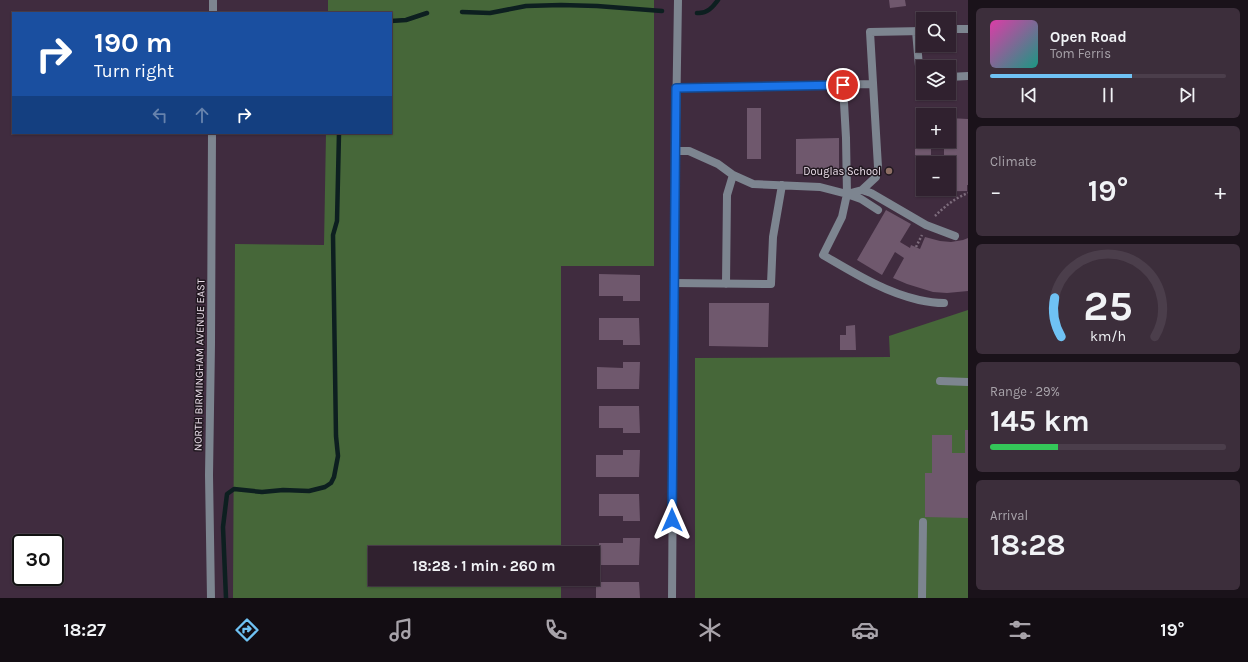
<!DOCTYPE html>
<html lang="en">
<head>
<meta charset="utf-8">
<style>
  body { margin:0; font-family:Karla,sans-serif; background:#3c2e3b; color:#f1f3f6; height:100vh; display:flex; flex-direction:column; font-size:15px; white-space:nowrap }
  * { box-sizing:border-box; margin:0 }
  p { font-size:13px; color:#a8a3aa }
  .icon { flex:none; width:22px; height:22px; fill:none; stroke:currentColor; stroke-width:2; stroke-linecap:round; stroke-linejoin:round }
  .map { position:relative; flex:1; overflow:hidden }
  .sheet { display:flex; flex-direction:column; gap:8px; padding:8px; background:#1a121a; width:280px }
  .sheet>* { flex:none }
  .top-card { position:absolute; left:12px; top:12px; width:380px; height:122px; border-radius:0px; box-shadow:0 1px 3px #0004,0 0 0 1px #4b3e4b; background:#1a4fa0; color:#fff; overflow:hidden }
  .fabs { position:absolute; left:916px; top:12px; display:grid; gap:8px }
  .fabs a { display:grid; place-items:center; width:40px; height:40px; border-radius:0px; background:#30212f; box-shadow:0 1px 3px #0004,0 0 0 1px #4b3e4b; font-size:20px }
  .speed { position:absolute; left:12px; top:534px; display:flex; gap:8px; font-size:20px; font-weight:700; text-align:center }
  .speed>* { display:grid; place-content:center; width:52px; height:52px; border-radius:50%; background:#30212f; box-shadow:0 1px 3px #0004,0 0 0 1px #4b3e4b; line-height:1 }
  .speed .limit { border:2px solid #111; border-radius:6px; background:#fff; color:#111 }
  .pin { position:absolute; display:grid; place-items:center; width:34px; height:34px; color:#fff; margin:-17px; border:2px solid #fff; border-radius:50%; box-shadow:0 1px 4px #0007 }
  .me { position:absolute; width:44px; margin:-22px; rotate:0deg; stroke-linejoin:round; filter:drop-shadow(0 0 3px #0008) }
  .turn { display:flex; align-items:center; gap:14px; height:84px; padding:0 16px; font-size:18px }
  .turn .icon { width:52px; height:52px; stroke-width:2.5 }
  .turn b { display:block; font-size:28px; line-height:34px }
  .lanes { display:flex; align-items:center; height:38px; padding:0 16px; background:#0003; justify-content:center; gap:20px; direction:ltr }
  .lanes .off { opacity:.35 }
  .big { font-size:30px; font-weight:700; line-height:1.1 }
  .sheet .card { flex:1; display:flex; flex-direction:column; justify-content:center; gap:6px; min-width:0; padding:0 14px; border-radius:6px; background:#3c2e3b }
  .sheet .dial { align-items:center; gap:0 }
  .dial svg { height:104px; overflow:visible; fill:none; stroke:#4b3e4b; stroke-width:7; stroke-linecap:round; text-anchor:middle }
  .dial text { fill:#f1f3f6; stroke:none }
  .song { display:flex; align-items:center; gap:12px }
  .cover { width:48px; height:48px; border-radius:6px; background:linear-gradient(135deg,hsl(320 70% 55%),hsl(170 70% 35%)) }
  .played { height:4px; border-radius:2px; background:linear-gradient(90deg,#6fc2f4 60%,#4b3e4b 60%) }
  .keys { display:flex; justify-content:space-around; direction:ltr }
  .heat { display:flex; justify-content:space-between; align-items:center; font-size:22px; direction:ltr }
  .charge { height:6px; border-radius:3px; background:linear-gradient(90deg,#34c759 29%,#4b3e4b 0) }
  .trip { position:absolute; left:368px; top:546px; width:232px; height:40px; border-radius:0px; background:#30212f; box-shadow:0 1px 3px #0004,0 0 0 1px #4b3e4b; font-weight:700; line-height:40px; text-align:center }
  .tabs { display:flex; height:64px; justify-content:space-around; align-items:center; background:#130d13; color:#a8a3aa }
  .tabs .icon { width:28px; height:28px }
  .tabs .current { color:#6fc2f4 }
  .tabs b { font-size:18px; color:#f1f3f6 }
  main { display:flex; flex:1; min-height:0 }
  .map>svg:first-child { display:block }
  .green { fill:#466739 }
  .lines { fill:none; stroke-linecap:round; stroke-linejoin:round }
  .stream { stroke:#0d1f20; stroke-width:4.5 }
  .building { fill:#6f586d }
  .path { stroke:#7d6c7c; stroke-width:2.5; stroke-dasharray:2 2; stroke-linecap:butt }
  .lane { stroke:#7d8590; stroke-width:8 }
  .street { stroke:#7d8590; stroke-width:8 }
  .route-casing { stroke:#114b97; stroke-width:10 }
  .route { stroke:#1a73e8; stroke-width:7 }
  .education-dot { fill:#8d6e63; stroke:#211820; stroke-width:1.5 }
  .labels { text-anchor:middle; stroke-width:3; stroke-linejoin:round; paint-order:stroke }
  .poi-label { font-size:11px; fill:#ebdeea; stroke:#211820; text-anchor:end }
  .street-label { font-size:11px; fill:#ebdeea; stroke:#211820 }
</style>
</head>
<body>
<main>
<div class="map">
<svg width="968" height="598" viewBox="0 0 968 598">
  <rect width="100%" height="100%" fill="#402c3f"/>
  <!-- green -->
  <path class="green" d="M 328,0 L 654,0 L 654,266 L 561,266 L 561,553 L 375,553 L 375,579 L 561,579 L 561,598 L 233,598 L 235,244 L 324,245 L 326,133 L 391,133 L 391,13 L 328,13 Z
    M 968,310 L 968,598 L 695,598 L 695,358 L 890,357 L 889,336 Z"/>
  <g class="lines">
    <!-- stream -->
    <path class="stream" d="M 462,12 L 490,13 L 526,6 L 561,5 L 597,6 L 662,11
      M 697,13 C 707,14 713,7 718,0
      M 391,21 L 406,20 L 427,13
      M 226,598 L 223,527 L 227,494 L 234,489 L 262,492 L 283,490 L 309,491 L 325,487 L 331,483 L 334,477 L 338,456 L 336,436 L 333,235 L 337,221 L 339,133"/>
  </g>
  <!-- building -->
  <path class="building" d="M 889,0 L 905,0 L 906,6 L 890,8 Z
    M 747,108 L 761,108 L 761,159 L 747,159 Z
    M 915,114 L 923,114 L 923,141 L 931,141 L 931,163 L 923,163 L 923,189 L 949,189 L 949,163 L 944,163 L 944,141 L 949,141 L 949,118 L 968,119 L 968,185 L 967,185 L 967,191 L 915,192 Z
    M 839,138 L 839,173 L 796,174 L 796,139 Z
    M 886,210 L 911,224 L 900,242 L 910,248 L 911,245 L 920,249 L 925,237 L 940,241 L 951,242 L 963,240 L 968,238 L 968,291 L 947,293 L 933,292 L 907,284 L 893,278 L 904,258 L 895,252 L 882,275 L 857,260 Z
    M 599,274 L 640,275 L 640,301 L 623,301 L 623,296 L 599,296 Z
    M 709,303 L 769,303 L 768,347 L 709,346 Z
    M 599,318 L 639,318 L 640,345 L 623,345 L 623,340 L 599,340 Z
    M 855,325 L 856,350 L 840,350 L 840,335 L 846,335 L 846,326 Z
    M 623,362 L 640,362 L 639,389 L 597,389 L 597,367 L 623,368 Z
    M 599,406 L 639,406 L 640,433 L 623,433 L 623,428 L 599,428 Z
    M 965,430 L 968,430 L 968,518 L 925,517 L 925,473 L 932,473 L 932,435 L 952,435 L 952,453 L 965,453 Z
    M 623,450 L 640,450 L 639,477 L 596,477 L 596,455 L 623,455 Z
    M 599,494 L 639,494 L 640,521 L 623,521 L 623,516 L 599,516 Z
    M 623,538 L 640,538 L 639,565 L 599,565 L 599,543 L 623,543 Z
    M 596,582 L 639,582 L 640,598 L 596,598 Z"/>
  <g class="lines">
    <!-- path -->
    <path class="path" d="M 935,216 C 944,207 955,198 968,193
      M 916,247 L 922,235"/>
    <!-- lane -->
    <path class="lane" d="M 949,29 L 968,29
      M 916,31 L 920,78 L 923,78
      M 949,77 L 968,76
      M 843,85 L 846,138 L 847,194 L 842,217 L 823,255 C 854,273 884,292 919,300 C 928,302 935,303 944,303
      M 676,88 L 873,84
      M 676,151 L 689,151 L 718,164 L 733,175 L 753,184 L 820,187 L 847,194 L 861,199 L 878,210
      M 862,190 L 871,193 L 926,225 L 955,236
      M 847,194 L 862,190 L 876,177 L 878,167 L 870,32 L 923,31
      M 674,283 L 771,284 L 773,237 L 782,185
      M 726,284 L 727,195 L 733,175
      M 940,381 L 968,382
      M 922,598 L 923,522"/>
    <!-- street -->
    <path class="street" d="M 213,13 L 213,0
      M 211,598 L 209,475 L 211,344 L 212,133
      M 672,598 L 675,187 L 678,0"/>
  </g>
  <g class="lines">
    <!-- route casing -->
    <g class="route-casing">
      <path id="route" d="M 672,520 L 676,88 L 843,85"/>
    </g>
    <!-- route -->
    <use href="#route" class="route"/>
  </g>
  <!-- markers -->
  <circle class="education-dot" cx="889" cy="171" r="4"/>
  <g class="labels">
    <!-- poi labels -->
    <g class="poi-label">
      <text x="881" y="175">Douglas School</text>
    </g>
    <!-- street labels -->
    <g class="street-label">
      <text transform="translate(199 365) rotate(-89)" y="4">NORTH BIRMINGHAM AVENUE EAST</text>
    </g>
  </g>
</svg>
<div class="fabs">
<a><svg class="icon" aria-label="search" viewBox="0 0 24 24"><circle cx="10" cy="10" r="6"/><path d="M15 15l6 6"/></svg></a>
<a><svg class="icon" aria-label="layers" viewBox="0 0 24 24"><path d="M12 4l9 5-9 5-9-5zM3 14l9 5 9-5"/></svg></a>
<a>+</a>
<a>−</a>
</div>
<div class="speed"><div class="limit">30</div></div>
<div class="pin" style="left:843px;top:85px;background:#d93025"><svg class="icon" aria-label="arrive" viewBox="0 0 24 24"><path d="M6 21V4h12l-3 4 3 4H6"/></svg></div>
<svg class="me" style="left:672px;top:520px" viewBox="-20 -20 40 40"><path d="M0-17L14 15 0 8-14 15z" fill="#1a73e8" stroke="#fff" stroke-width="4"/></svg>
<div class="trip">18:28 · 1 min · 260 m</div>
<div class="top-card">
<div class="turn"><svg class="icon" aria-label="right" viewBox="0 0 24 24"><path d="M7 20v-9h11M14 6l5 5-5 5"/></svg><div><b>190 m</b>Turn right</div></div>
<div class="lanes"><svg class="icon off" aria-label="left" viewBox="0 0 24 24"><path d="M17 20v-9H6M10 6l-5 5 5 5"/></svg><svg class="icon off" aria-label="ahead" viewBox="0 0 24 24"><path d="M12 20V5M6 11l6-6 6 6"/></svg><svg class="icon" aria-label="right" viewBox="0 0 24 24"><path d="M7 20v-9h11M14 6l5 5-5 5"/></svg></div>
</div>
</div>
<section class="sheet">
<div class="card">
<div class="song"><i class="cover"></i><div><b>Open Road</b><p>Tom Ferris</p></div></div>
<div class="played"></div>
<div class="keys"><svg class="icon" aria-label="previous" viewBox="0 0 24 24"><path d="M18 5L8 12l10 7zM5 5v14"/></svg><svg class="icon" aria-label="pause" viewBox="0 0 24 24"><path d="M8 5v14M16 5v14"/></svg><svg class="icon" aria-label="next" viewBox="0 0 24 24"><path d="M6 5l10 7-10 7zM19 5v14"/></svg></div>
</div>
<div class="card"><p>Climate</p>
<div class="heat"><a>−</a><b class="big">19°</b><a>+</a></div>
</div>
<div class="card dial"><svg viewBox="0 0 100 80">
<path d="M14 69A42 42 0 1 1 86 69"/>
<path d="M14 69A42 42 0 0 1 9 39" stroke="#6fc2f4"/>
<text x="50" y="56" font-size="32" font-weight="700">25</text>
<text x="50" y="72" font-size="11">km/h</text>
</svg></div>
<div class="card"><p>Range · 29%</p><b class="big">145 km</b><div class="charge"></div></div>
<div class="card"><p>Arrival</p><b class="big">18:28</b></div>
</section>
</main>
<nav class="tabs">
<b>18:27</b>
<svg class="icon current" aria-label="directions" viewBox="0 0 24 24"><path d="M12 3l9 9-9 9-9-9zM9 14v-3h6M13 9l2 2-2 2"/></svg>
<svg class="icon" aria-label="music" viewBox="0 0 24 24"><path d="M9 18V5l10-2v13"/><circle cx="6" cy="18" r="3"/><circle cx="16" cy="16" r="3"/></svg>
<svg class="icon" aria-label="phone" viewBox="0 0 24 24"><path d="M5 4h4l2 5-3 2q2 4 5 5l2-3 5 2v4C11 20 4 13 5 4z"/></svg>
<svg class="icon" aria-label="climate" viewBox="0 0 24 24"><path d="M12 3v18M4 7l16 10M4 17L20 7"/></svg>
<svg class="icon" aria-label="car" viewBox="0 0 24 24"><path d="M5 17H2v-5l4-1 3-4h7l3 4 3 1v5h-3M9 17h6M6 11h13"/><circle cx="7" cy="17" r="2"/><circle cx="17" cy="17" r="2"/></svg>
<svg class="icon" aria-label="filters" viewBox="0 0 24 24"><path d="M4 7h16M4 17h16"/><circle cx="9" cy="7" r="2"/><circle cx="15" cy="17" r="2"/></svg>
<b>19°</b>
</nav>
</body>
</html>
